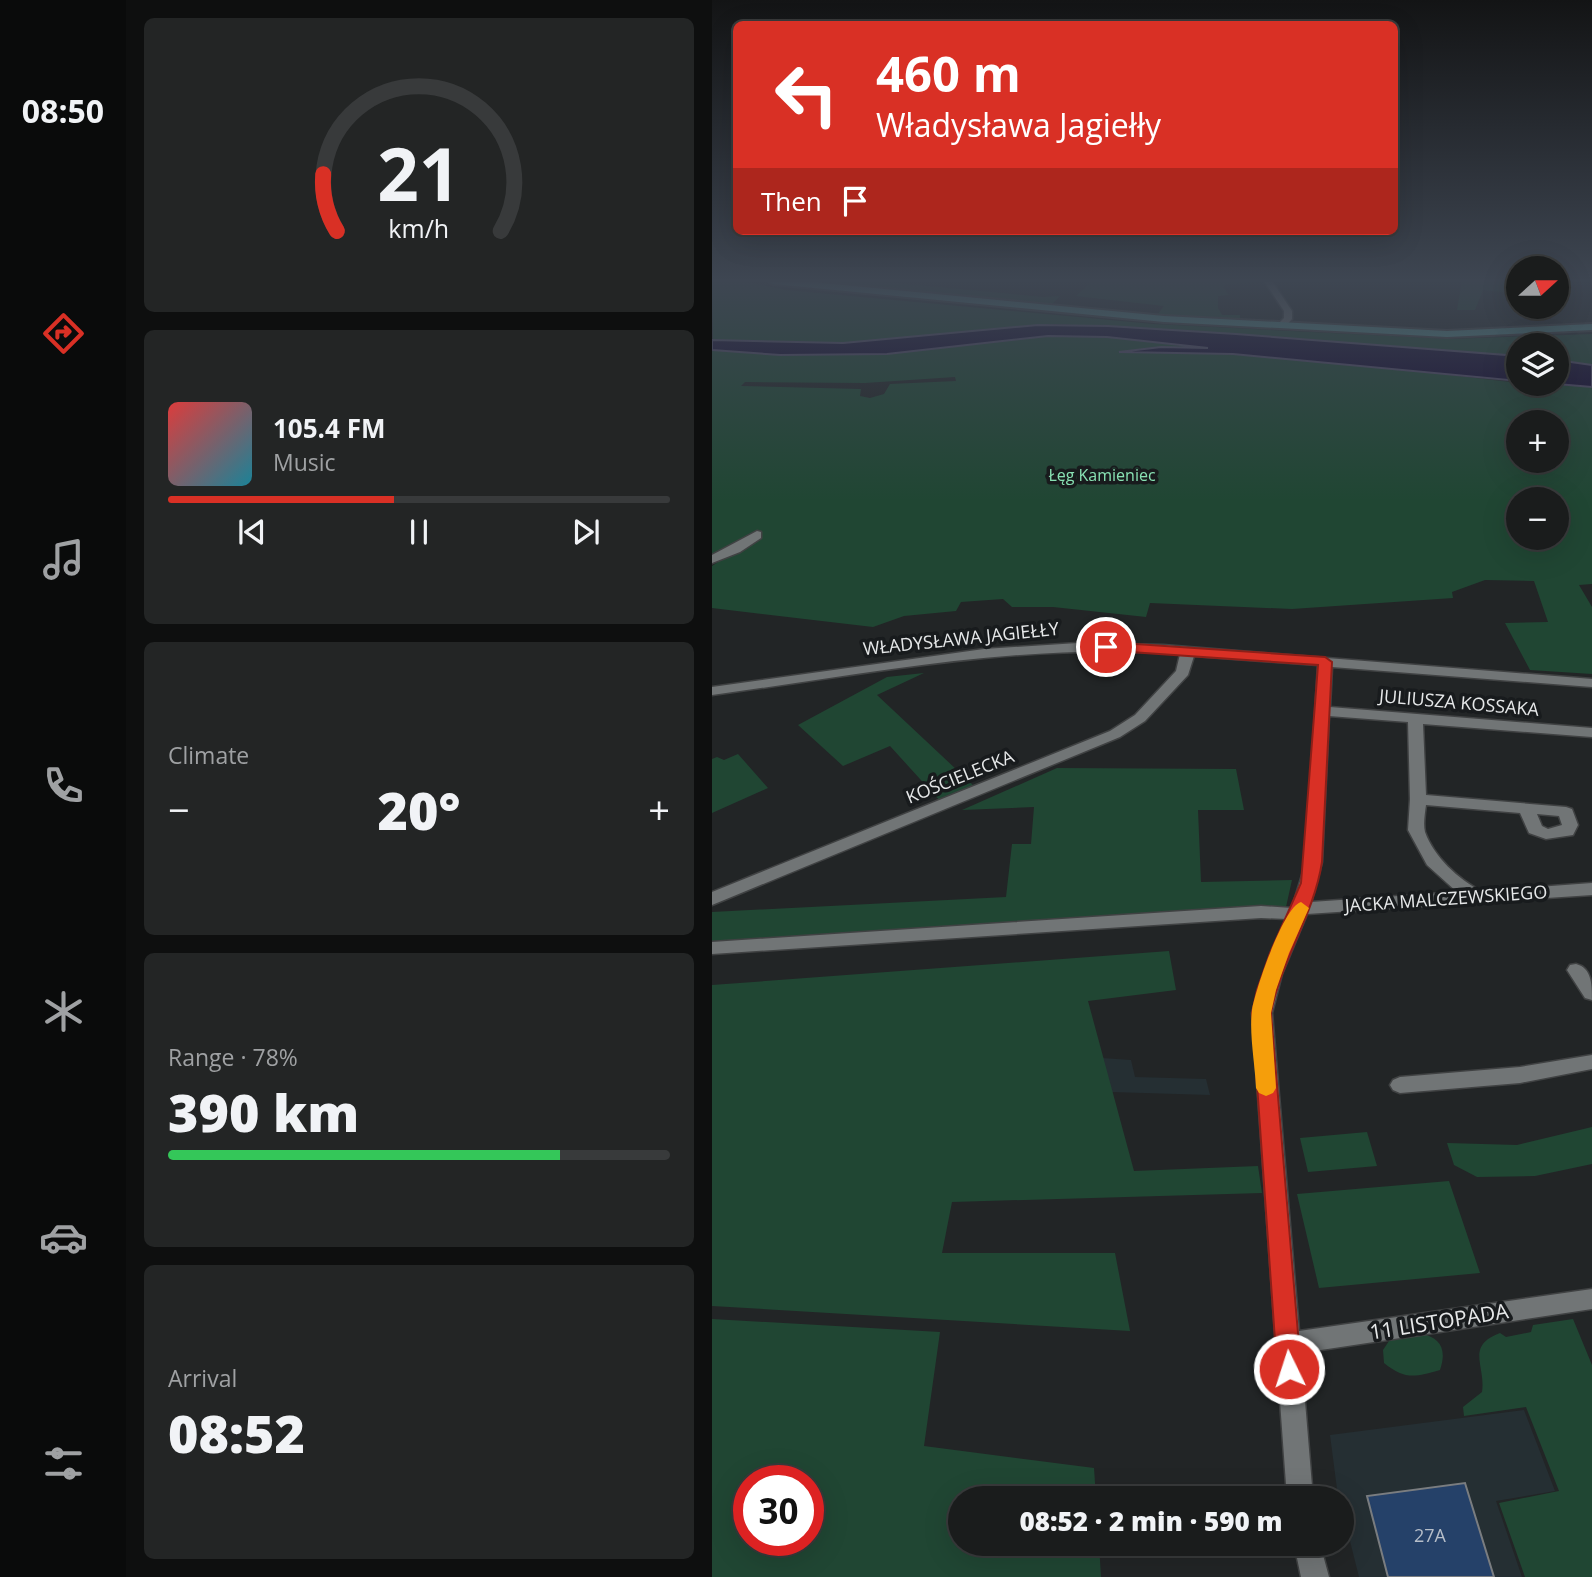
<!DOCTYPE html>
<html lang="en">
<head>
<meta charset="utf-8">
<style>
  body { margin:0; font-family:"Open Sans",sans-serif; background:#232525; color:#f1f3f6; height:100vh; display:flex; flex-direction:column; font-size:26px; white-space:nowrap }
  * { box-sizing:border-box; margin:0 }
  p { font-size:23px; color:#9fa1a3 }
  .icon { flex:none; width:38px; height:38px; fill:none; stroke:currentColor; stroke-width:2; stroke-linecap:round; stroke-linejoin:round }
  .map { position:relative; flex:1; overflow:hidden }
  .drawer { display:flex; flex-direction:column; gap:18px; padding:18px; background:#0e0f0f; width:586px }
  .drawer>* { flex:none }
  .banner { position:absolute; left:21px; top:21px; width:665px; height:214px; border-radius:10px; box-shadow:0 7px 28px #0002,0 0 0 2px #383a3b; background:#d93025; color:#fff; overflow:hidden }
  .needle { width:46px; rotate:69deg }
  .controls { position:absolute; left:794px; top:256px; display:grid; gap:14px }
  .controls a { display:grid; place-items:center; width:63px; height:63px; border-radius:50%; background:#1a1c1c; box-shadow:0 7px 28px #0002,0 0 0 2px #383a3b; font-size:35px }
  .speed { position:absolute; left:21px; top:1465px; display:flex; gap:14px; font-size:35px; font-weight:700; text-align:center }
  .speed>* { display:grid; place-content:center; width:91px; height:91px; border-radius:50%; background:#1a1c1c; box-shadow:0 7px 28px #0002,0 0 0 2px #383a3b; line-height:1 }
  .speed .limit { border:10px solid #d22; background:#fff; color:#111 }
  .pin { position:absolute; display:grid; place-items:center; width:60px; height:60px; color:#fff; margin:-30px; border:4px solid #fff; border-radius:50%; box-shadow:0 2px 7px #0007 }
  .me { position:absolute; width:77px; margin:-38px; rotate:356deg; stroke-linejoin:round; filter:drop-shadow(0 0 5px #0008) }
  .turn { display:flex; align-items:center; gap:24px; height:147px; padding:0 28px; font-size:32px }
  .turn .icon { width:91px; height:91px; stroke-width:2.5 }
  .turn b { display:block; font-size:49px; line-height:60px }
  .then { display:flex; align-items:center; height:66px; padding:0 28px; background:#0003; gap:14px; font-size:26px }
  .big { font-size:52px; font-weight:800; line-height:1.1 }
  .drawer .tile { flex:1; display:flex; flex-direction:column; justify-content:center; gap:10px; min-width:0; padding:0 24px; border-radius:10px; background:#232525 }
  .drawer .dial { align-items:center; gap:0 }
  .dial svg { height:182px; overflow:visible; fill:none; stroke:#383a3b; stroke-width:7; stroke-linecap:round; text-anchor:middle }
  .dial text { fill:#f1f3f6; stroke:none }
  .song { display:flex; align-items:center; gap:21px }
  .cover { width:84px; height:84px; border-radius:10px; background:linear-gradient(135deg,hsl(0 70% 55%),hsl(190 70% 35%)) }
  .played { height:7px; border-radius:4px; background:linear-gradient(90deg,#d93025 45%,#383a3b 45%) }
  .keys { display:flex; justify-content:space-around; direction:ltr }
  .heat { display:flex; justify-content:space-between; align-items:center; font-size:38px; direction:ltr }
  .charge { height:10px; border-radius:5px; background:linear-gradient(90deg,#34c759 78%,#383a3b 0) }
  .trip { position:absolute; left:236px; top:1486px; width:406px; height:70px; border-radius:35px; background:#1a1c1c; box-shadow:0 7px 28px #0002,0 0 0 2px #383a3b; font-weight:800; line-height:70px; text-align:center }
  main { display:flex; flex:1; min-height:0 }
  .menu { display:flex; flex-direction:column; width:126px; justify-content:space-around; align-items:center; background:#0a0b0b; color:#9fa1a3 }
  .menu .icon { width:49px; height:49px }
  .menu .current { color:#d93025 }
  .menu b { font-size:32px; color:#f1f3f6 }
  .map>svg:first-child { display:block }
  .built { fill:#252f33 }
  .green { fill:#204633; fill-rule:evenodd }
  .water { fill:#10042d; stroke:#504865; stroke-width:2 }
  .building { fill:#254169; stroke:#7a7d80; stroke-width:2 }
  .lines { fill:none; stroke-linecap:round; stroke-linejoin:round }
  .minor-casing { stroke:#404243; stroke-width:3 }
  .major-casing { stroke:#404243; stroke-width:4 }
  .minor { fill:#717576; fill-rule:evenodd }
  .major { fill:#55918f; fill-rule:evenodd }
  .route { fill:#d93025; stroke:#8d1f18; stroke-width:2 }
  .slow { fill:#f59e0b }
  .labels { text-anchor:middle; stroke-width:7; stroke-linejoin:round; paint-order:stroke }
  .far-park-label { font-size:16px; fill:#88e1b3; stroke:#181b1d }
  .street-label { font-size:18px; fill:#e6e8e9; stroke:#181b1d }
  .near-number-label { font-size:18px; fill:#b6bec9 }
  .near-street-label { font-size:21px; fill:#e6e8e9; stroke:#181b1d }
</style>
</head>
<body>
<main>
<nav class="menu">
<b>08:50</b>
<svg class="icon current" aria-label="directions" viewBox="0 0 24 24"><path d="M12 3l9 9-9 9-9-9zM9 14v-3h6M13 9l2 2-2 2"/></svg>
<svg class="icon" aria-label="music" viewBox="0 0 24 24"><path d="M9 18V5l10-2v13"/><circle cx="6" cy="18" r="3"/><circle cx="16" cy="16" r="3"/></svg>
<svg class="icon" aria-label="phone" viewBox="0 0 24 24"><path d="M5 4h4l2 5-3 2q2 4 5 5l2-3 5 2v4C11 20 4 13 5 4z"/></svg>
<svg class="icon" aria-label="climate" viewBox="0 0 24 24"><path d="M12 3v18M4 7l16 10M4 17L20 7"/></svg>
<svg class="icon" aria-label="car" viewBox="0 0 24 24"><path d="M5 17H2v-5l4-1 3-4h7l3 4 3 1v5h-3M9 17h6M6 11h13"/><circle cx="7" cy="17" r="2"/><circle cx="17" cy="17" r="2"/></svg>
<svg class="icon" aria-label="filters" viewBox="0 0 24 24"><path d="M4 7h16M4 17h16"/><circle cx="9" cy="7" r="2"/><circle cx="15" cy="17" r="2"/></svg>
</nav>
<section class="drawer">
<div class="tile dial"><svg viewBox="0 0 100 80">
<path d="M14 69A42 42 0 1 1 86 69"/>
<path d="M14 69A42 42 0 0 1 8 44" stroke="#d93025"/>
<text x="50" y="56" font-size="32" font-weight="700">21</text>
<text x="50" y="72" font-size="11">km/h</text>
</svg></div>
<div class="tile">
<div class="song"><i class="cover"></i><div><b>105.4 FM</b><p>Music</p></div></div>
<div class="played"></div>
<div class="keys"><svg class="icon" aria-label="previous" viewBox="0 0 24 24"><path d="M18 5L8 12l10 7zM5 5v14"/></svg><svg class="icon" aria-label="pause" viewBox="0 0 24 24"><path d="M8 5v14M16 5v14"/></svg><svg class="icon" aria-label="next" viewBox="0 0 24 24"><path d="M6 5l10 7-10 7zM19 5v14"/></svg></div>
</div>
<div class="tile"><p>Climate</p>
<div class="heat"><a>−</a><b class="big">20°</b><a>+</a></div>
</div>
<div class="tile"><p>Range · 78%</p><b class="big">390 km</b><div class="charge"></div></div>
<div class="tile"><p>Arrival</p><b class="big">08:52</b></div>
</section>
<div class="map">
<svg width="880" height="1577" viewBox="0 0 880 1577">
  <rect width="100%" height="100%" fill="#222526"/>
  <!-- built -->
  <path class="built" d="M 390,1058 L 419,1060 L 423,1077 L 494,1079 L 498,1095 L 399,1092 Z
    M 812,1410 L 843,1491 L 784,1501 L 810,1577 L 647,1577 L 630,1509 L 630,1498 L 627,1498 L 625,1489 L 618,1435 Z"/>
  <!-- green -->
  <path class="green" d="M 0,281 L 30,281 L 74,290 L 441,324 L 739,339 L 880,334 L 880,365 L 845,360 L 845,345 L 807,345 L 807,356 L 524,334 L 344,324 L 131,343 L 1,340 Z
    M 74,281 L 163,281 L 331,297 L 348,296 L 338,306 Z
    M 380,281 L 549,281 L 550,282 L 514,284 L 511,287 L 517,295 L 506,296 L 506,308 L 510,315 L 528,315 L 528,320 L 445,315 L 452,306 L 364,296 Z
    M 750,281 L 807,281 L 807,294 L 771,290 L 763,310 L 745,310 Z
    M 336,336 L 395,337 L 497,349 L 449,347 L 411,352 L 521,354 L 686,369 L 807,383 L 880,387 L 880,584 L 867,585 L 880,607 L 880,674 L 818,670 L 793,623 L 836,622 L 822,581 L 773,580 L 740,592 L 741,598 L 580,609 L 438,603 L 434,617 L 341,607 L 300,607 L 291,599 L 249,602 L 244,611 L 192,616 L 161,627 L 0,608 L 0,566 L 15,556 L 0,554 L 0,350 C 113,362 223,349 336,336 ZM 243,377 L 244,381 L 178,384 L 172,394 L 158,398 L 148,396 L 149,389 L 29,386 L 33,382 L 153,383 ZM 807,422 L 845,422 L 845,460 L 807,460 ZM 807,499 L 845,499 L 845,537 L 807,537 Z
    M 212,673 L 165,695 L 262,786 L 228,801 L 178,746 L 131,766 L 86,725 L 175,677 Z
    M 26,754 L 56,788 L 0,813 L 0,759 L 5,757 L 12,760 Z
    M 345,768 L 524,769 L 532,810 L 486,810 L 489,882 L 580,880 L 574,907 L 0,944 L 0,912 L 294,897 L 300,844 L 319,844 L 322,807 L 250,810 Z
    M 457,951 L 464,990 L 376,1001 L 422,1171 L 546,1166 L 550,1193 L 240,1202 L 230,1253 L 403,1253 L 418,1331 L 0,1306 L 0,985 Z
    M 880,1127 L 880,1164 L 823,1176 L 765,1177 L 742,1165 L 735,1143 L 805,1145 Z
    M 655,1132 L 665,1166 L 596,1172 L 588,1138 Z
    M 737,1181 L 768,1273 L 607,1288 L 585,1194 Z
    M 0,1319 L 228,1332 L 212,1446 L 382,1468 L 384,1498 L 248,1498 L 248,1544 L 387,1544 L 389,1577 L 0,1577 ZM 37,1480 L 96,1480 L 96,1540 L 37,1540 Z
    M 861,1319 L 880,1365 L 880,1577 L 813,1577 L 787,1503 L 847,1491 L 814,1407 L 752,1416 L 751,1407 L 770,1392 C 774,1366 753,1346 788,1333 L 794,1337 L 819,1332 L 821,1325 Z
    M 708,1333 C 729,1338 735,1349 728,1370 C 703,1377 693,1380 672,1363 L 671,1350 L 677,1341 Z"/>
  <!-- water -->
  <path class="water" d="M 326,325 L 396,326 L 524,334 L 807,356 L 807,381 L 521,354 L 407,352 L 449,347 L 496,348 L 395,337 L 336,336 L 175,354 L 68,355 L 0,350 L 0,340 L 131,343 Z
    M 845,360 L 880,365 L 880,387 L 833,383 L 845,383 Z"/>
  <!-- building -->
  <path class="building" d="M 753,1483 L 782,1577 L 676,1577 L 655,1496 Z"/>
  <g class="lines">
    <!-- minor casing -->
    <g class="minor-casing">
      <path id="minor" d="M 552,281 L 560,281 L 580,311 L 580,319 L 572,328 L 564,326 L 572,318 L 572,311 Z
        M 45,531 L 49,532 L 49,538 L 28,552 L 0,563 L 0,555 Z
        M 366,643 L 451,645 L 880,679 L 880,687 L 620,667 L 618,707 L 880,728 L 880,737 L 711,724 L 714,795 L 854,807 L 860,809 L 866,825 L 861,835 L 834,839 L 817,833 L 808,813 L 714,805 C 713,813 711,824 713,832 C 722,857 746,879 769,891 L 880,883 L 880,895 L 595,914 L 570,974 L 560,1013 L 587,1331 L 880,1289 L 880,1309 L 589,1353 L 601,1498 L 575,1498 L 540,1013 L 552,974 L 575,919 L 549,918 L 0,954 L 0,942 L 549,906 L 580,908 L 594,862 L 606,665 L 482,656 L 476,675 L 433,721 L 408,737 L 0,905 L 0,892 L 398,731 L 423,715 L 464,671 L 468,654 C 311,642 155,674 0,695 L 0,687 L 272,649 ZM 617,716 L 696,722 L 698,799 L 696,830 L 715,865 L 745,892 L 599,902 L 610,862 ZM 825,814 L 847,816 L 850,825 L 836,829 L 830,826 Z
        M 864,964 C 880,968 880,985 880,1000 L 873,998 L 855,970 L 858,965 Z
        M 880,1055 L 880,1069 L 808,1083 L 688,1093 L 681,1090 L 678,1085 L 681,1080 L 688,1077 L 808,1067 Z
        M 582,1544 L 608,1544 L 617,1577 L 589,1577 Z"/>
    </g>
    <!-- major casing -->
    <g class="major-casing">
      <path id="major" d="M 56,281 L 90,281 L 452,316 L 735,331 L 880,324 L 880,330 L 735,337 L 452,322 L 61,284 Z"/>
    </g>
    <!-- minor -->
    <use href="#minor" class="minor"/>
    <!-- major -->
    <use href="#major" class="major"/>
  </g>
  <!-- sky -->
  <linearGradient id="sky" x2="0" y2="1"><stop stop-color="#131415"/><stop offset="0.56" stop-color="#3e4652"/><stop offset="1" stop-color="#3e4652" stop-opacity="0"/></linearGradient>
  <rect width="880" height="501" fill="url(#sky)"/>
  <!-- route -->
  <path class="route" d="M 394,642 L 613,657 L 620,662 L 610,862 C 602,915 569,960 559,1013 L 589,1369 L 585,1377 L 577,1380 L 568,1377 L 565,1369 L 540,1013 L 545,990 L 558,953 L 589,883 L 606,665 L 389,650 L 389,644 Z"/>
  <!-- slow -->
  <path class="slow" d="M 589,902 L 597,908 L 577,953 L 564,990 L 559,1013 L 564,1088 L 561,1093 L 554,1096 L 547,1093 L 544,1088 C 543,1063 537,1035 540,1010 C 543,991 571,907 589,902 Z"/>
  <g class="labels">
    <!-- far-park labels -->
    <g class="far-park-label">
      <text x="390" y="481">Łęg Kamieniec</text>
    </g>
    <!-- street labels -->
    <g class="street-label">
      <text transform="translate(249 639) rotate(-6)" y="6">WŁADYSŁAWA JAGIEŁŁY</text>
      <text transform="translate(747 703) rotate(5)" y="6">JULIUSZA KOSSAKA</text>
      <text transform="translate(248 777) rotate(-22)" y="6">KOŚCIELECKA</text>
      <text transform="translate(734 899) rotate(-4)" y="6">JACKA MALCZEWSKIEGO</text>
    </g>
    <!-- near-number labels -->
    <g class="near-number-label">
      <text x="718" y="1542">27A</text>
    </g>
    <!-- near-street labels -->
    <g class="near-street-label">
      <text transform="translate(727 1322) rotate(-9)" y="7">11 LISTOPADA</text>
    </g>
  </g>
</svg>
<div class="controls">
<a><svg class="needle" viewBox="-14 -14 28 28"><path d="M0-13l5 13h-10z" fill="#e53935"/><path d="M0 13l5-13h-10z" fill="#9fa1a3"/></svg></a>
<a><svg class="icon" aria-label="layers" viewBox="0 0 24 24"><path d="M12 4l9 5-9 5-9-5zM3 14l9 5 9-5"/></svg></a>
<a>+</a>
<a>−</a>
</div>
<div class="speed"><div class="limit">30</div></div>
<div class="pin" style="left:394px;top:647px;background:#d93025"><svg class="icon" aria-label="arrive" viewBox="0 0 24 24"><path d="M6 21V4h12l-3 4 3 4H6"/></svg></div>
<svg class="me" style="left:577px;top:1369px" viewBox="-20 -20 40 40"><circle r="17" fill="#d93025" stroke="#fff" stroke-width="3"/><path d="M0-11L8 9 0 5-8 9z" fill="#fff"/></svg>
<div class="trip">08:52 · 2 min · 590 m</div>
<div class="banner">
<div class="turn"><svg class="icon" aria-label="left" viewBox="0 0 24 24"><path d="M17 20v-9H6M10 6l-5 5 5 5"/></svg><div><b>460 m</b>Władysława Jagiełły</div></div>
<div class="then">Then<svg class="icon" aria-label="arrive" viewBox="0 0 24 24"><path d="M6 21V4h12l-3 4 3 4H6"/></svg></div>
</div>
</div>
</main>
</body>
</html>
